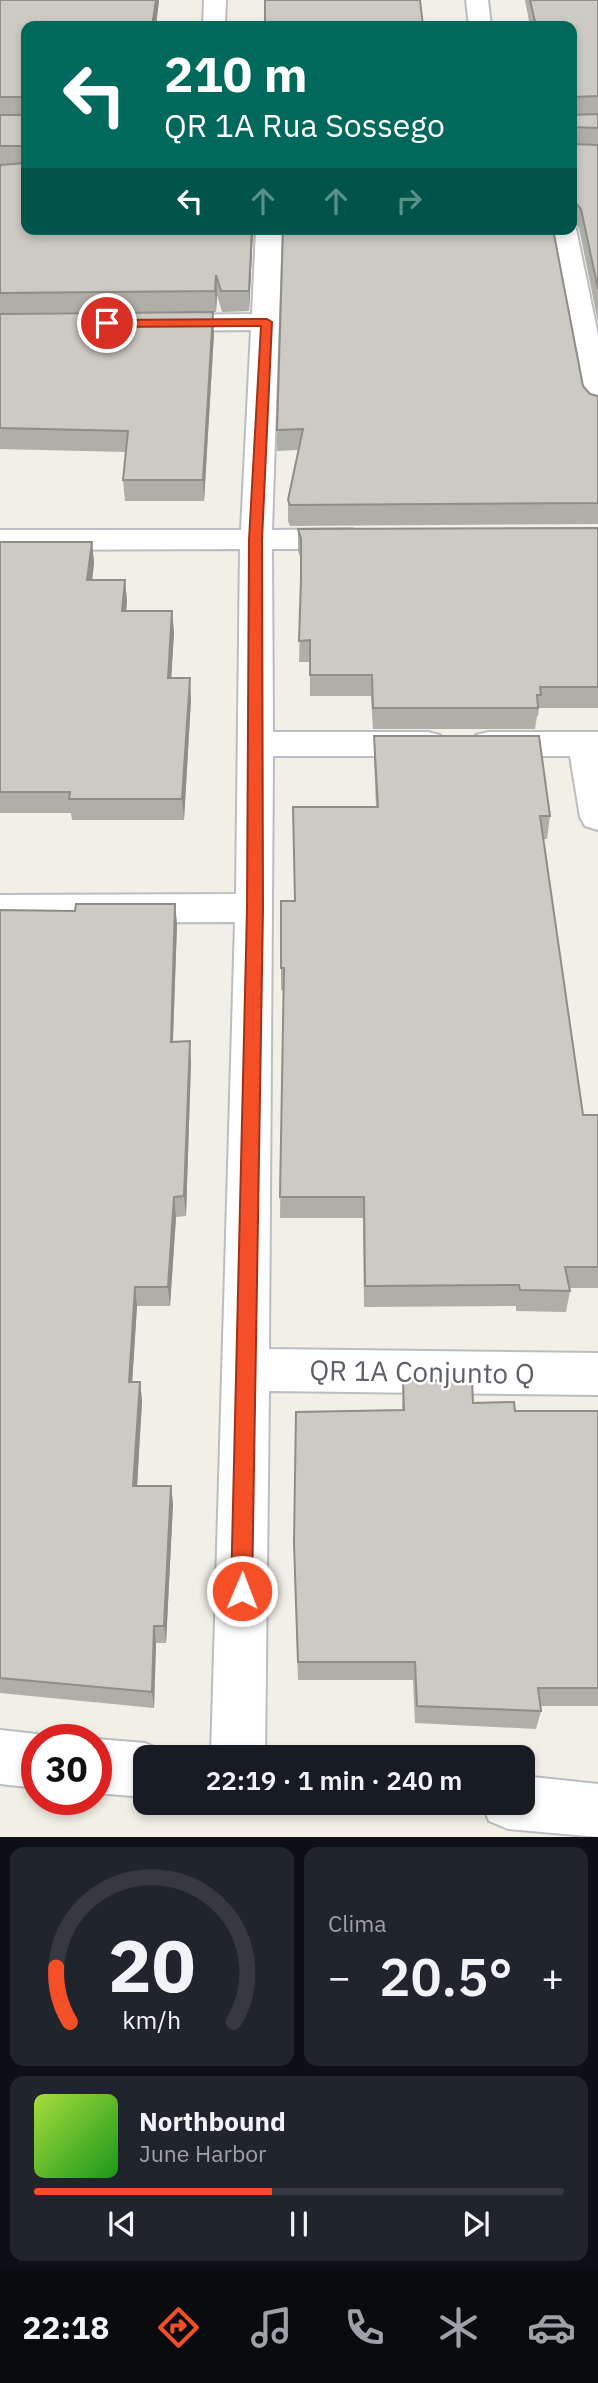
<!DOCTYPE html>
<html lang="pt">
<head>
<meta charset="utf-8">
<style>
  body { margin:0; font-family:"IBM Plex Sans",sans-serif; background:#20242c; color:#f1f3f6; height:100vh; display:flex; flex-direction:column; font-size:26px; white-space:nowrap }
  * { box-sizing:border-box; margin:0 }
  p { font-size:23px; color:#9ea1a6 }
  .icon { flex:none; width:38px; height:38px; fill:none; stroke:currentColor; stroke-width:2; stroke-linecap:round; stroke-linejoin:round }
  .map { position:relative; height:1837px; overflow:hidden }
  .details { display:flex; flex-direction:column; gap:10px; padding:10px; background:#0d0f14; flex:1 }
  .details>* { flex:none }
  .guide { position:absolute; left:21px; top:21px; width:556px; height:214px; border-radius:14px; box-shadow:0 4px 10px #0003; background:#00695c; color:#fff; overflow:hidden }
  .speed { position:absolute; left:21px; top:1724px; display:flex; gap:14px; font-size:35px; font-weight:700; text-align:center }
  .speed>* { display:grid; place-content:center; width:91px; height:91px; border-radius:50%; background:#171b24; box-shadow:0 4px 10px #0003; line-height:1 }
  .speed .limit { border:10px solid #d22; background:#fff; color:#111 }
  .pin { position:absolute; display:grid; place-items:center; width:60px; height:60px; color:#fff; margin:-30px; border:4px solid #fff; border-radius:50%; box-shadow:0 2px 7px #0007 }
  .me { position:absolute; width:77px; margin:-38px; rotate:1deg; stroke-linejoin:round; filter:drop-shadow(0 0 5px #0008) }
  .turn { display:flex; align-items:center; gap:24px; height:147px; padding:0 28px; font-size:32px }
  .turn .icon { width:91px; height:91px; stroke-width:2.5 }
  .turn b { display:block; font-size:49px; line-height:60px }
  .lanes { display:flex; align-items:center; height:66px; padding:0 28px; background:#0003; justify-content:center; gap:35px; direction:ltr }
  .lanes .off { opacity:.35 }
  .big { font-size:52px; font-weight:600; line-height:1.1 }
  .details .card { flex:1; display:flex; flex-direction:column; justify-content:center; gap:10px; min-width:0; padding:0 24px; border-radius:14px; background:#20242c }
  .details .dial { align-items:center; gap:0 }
  .dial svg { height:182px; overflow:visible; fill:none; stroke:#363941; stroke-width:7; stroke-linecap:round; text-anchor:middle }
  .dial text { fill:#f1f3f6; stroke:none }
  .song { display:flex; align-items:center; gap:21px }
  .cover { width:84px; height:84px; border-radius:10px; background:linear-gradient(135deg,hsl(80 70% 55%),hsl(120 70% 35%)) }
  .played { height:7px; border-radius:4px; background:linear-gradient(90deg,#f54f28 45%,#363941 45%) }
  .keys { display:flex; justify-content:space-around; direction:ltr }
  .heat { display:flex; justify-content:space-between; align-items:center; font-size:38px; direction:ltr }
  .details .tiles { flex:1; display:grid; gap:10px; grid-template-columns:1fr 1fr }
  .card:last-child { grid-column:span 2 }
  .trip { position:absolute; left:133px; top:1745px; width:402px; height:70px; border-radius:14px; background:#171b24; box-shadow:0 4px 10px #0003; font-weight:600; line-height:70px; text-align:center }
  .menu { display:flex; height:112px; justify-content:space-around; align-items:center; background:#090b0e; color:#9ea1a6 }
  .menu .icon { width:49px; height:49px }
  .menu .current { color:#f54f28 }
  .menu b { font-size:32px; color:#f1f3f6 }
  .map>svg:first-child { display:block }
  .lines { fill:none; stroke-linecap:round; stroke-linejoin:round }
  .minor-casing { stroke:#babdc2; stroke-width:4 }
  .minor { fill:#fff; fill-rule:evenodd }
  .wall { fill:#afaea7 }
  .shaded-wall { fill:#8f8d88 }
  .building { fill:#cccac2; stroke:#8f8d88; stroke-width:2 }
  .route { fill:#f54f28; stroke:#9f331a; stroke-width:2 }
  .labels { text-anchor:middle; stroke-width:5; stroke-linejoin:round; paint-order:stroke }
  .near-street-label { font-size:28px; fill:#5d6167; stroke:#fff }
</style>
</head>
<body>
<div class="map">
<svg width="598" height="1837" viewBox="0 0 598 1837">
  <rect width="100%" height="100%" fill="#f1efe6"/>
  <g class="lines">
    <!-- minor casing -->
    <g class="minor-casing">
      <path id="minor" d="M 204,0 L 226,0 L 225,26 L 203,26 Z
        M 466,0 L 488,0 L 491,26 L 469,26 Z
        M 572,224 L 576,229 L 598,335 L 598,415 L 588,412 L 583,406 L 550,229 L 572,229 Z
        M 256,229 L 282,229 L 272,530 L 351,529 L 362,532 L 367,539 L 362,546 L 351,549 L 272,549 L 273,732 L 428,732 L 440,735 L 446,744 L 440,753 L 428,756 L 273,756 L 269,1349 L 598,1353 L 598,1395 L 269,1391 L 265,1757 L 211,1757 L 235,922 L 0,923 L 0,895 L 236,894 L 240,549 L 0,550 L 0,530 L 241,530 L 251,330 L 163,331 L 153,329 L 149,323 L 153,317 L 163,315 L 252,314 Z
        M 488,732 L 598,732 L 598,830 L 585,826 L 580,817 L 570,756 L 488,756 L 476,753 L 470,744 L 476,735 Z
        M 0,1730 L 37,1734 L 50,1740 L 37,1740 L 37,1788 L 0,1784 Z
        M 96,1739 L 145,1743 L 164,1751 L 167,1757 L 145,1757 L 145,1797 L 96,1793 Z
        M 523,1776 L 598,1784 L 598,1837 L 508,1829 L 489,1821 L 481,1802 L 523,1802 Z"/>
    </g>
    <!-- minor -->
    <use href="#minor" class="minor"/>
  </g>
  <!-- wall -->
  <path class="wall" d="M 0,0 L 159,0 L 156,26 L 26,26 L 26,229 L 253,229 L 249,311 L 222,312 L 217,295 L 216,312 L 0,313 Z
    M 525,0 L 598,0 L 598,322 L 579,228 L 572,221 L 572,26 L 530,26 Z
    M 0,314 L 214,333 L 204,501 L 125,501 L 123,480 L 126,452 L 0,449 Z
    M 583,386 L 590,394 L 598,396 L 598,524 L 290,526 L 288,521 L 288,500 L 299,450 L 277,451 L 277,430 Z
    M 598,528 L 598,708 L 539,708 L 538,716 L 537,716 L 535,729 L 373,729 L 371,696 L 310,696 L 310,662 L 299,662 L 301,585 L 301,560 L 298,551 L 298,529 Z
    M 0,542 L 92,542 L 94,563 L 92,580 L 125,580 L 127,601 L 126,611 L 174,632 L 171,678 L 191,699 L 184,820 L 72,820 L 71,813 L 0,813 Z
    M 374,736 L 550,816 L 547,839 L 543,839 L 583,1115 L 598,1115 L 598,1288 L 569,1288 L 570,1291 L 566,1312 L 516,1311 L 516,1306 L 364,1307 L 363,1218 L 280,1218 L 283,990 L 281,990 L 281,901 L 294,901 L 376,807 L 374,759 Z
    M 175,904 L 177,925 L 173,1042 L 191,1062 L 186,1216 L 176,1217 L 170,1306 L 137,1306 L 132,1382 L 140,1382 L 142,1401 L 137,1486 L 171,1486 L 173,1504 L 166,1643 L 156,1643 L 154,1708 L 0,1693 L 0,910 L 75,911 Z
    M 403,1380 L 473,1403 L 515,1411 L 598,1411 L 598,1706 L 540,1706 L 541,1711 L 536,1729 L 415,1723 L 413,1680 L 298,1680 L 294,1563 L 296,1412 L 402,1410 Z"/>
  <!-- shaded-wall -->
  <path class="shaded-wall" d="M 156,0 L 159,0 L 156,26 L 152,26 Z
    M 252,229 L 253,229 L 249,311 L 249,291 Z
    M 216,275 L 217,295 L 216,312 L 215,291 Z
    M 213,312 L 214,333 L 204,501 L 203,480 Z
    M 92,542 L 94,563 L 90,601 L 87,580 Z
    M 125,580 L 127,601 L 124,633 L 122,611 Z
    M 172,611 L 174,632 L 170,699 L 168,678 Z
    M 190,678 L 191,699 L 184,820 L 182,799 Z
    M 175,904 L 177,925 L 172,1062 L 171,1042 Z
    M 190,1041 L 191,1062 L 186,1216 L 184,1196 Z
    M 174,1197 L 176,1217 L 170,1306 L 168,1287 Z
    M 135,1287 L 137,1306 L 131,1401 L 129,1382 Z
    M 140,1382 L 142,1401 L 136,1504 L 133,1486 Z
    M 171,1486 L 173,1504 L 166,1643 L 164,1626 Z
    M 154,1626 L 156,1643 L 154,1708 L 152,1692 Z"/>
  <!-- building -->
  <path class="building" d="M 0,0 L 156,0 L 152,26 L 26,26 L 26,229 L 252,229 L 249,291 L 221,291 L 216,275 L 215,291 L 0,293 L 0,165 L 26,163 L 26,146 L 0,146 L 0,115 L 26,115 L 26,97 L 0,97 Z
    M 265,0 L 420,0 L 423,26 L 265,26 Z
    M 530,0 L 598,0 L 598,96 L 572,97 L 572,26 L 536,26 Z
    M 572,111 L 572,115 L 598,114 L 598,128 L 572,127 L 572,144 Z
    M 572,144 L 598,145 L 598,289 L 581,209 L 574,201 L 572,205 Z
    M 283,229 L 553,229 L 583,386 L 590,394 L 598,396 L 598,503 L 290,505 L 288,500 L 303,429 L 277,430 Z
    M 213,312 L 203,480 L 123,480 L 128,431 L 0,428 L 0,314 Z
    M 598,528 L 598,687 L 540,687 L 541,695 L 537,695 L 538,708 L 373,708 L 372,675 L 310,675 L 310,640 L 299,641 L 301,579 L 301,539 L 298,529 Z
    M 0,542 L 92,542 L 87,580 L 125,580 L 122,611 L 172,611 L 168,678 L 190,678 L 182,799 L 69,799 L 70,792 L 0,792 Z
    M 374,736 L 539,736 L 550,816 L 540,816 L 583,1115 L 598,1115 L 598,1267 L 565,1267 L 570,1291 L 520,1290 L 519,1285 L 365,1286 L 364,1197 L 280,1197 L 284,968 L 281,968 L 281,901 L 295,901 L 293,807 L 378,807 Z
    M 76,904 L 175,904 L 171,1042 L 190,1041 L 184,1196 L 174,1197 L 168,1287 L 135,1287 L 129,1382 L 140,1382 L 133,1486 L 171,1486 L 164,1626 L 154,1626 L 152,1692 L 0,1678 L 0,910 L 75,911 Z
    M 403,1380 L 472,1381 L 473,1403 L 514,1402 L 515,1411 L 598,1411 L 598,1688 L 538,1688 L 541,1711 L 417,1706 L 415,1662 L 298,1662 L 294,1543 L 296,1412 L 404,1410 Z"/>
  <!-- route -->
  <path class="route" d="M 267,319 L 272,322 L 262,540 L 263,908 L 252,1591 L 249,1598 L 242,1601 L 234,1598 L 231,1591 L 247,908 L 249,540 L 261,326 L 107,327 L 101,323 L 107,320 Z"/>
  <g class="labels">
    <!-- near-street labels -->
    <g class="near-street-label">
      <text transform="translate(422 1372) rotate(1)" y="10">QR 1A Conjunto Q</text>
    </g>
  </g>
</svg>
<div class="speed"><div class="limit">30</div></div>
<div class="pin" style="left:107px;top:323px;background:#d93025"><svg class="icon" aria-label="arrive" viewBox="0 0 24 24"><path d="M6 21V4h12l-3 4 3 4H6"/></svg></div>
<svg class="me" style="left:242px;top:1591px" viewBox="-20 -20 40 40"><circle r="17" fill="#f54f28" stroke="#fff" stroke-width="3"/><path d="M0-11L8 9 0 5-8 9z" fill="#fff"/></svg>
<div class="trip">22:19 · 1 min · 240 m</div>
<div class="guide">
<div class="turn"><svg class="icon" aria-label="left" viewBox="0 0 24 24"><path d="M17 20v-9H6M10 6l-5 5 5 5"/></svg><div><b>210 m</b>QR 1A Rua Sossego</div></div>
<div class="lanes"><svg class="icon" aria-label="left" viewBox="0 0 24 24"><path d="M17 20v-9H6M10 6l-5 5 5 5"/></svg><svg class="icon off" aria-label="ahead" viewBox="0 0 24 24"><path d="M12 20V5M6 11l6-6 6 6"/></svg><svg class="icon off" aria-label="ahead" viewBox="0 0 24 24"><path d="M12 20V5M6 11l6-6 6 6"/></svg><svg class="icon off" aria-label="right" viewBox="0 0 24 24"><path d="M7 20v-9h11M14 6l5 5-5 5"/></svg></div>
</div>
</div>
<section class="details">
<div class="tiles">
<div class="card dial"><svg viewBox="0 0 100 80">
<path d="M14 69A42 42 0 1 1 86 69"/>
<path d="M14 69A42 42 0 0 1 8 45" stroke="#f54f28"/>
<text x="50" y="56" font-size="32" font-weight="700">20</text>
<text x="50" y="72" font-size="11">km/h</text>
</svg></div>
<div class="card"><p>Clima</p>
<div class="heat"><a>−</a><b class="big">20.5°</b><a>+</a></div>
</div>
<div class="card">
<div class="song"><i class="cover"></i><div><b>Northbound</b><p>June Harbor</p></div></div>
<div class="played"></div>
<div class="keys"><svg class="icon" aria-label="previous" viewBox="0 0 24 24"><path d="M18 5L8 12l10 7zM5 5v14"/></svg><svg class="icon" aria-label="pause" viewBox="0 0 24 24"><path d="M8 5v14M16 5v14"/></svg><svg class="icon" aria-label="next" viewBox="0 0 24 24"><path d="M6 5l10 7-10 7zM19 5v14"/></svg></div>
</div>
</div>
</section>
<nav class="menu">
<b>22:18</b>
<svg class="icon current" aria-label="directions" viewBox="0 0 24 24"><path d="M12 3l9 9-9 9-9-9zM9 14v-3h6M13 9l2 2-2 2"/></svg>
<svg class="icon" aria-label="music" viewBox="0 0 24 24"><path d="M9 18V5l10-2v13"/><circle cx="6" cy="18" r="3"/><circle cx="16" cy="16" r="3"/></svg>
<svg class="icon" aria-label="phone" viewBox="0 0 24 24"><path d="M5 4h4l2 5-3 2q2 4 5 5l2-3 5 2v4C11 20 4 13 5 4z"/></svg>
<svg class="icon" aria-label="climate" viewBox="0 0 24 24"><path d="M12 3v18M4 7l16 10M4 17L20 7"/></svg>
<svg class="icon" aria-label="car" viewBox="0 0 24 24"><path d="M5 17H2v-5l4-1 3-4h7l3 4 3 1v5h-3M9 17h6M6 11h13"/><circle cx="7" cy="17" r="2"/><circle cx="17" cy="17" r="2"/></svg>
</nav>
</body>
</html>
